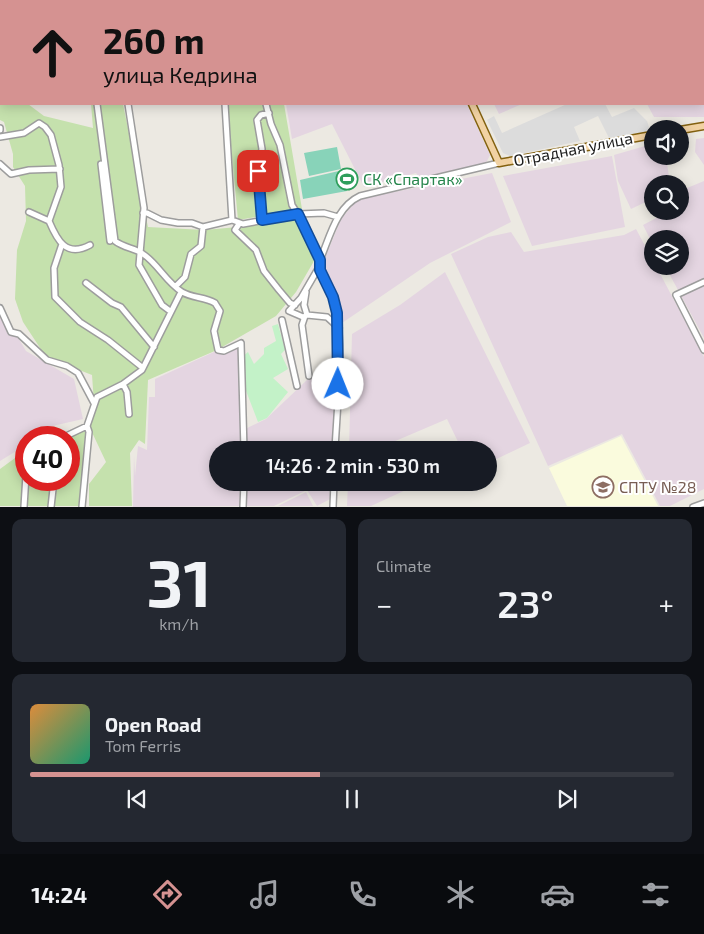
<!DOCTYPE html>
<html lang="en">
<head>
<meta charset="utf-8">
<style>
  body { margin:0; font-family:"Exo 2",sans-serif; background:#242831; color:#f1f3f6; height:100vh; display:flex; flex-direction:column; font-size:19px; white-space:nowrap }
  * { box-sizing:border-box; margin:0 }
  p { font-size:16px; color:#9ea1a6 }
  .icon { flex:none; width:28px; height:28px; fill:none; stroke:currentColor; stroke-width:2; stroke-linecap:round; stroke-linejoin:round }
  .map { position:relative; height:507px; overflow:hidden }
  .sheet { display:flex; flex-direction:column; gap:12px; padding:12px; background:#0d0f14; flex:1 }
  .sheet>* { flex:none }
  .hud { position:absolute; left:0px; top:0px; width:705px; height:105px; box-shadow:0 2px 12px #0003; background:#d59291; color:#111; overflow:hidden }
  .controls { position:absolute; left:644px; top:120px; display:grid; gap:10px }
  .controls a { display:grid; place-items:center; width:45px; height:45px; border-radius:50%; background:#171b24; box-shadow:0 2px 12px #0003; font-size:25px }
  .speed { position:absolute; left:15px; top:426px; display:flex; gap:10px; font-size:25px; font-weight:700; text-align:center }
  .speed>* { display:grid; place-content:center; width:65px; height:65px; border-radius:50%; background:#171b24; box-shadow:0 2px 12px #0003; line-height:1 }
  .speed .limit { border:8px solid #d22; background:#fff; color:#111 }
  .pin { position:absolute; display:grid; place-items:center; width:42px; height:42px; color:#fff; margin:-21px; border-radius:10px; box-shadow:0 2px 8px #0006 }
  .me { position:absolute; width:55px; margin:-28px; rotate:1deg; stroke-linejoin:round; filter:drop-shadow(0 0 4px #0008) }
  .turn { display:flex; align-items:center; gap:18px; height:105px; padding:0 20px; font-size:22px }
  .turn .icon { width:65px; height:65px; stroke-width:2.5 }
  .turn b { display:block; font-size:35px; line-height:42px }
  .big { font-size:38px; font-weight:600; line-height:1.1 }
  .sheet .card { flex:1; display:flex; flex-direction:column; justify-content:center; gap:8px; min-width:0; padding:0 18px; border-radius:10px; background:#242831 }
  .sheet .dial { align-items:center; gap:0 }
  .dial b { font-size:65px; line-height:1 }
  .song { display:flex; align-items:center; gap:15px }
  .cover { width:60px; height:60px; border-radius:8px; background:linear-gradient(135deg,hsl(30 70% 55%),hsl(160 70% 35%)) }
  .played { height:5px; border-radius:2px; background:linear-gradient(90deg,#d59291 45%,#363941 45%) }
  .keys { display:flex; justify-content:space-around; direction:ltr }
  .heat { display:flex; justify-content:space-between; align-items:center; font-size:28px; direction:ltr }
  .sheet .tiles { flex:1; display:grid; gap:12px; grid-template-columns:1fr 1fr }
  .card:last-child { grid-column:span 2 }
  .trip { position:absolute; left:209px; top:441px; width:288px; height:50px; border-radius:25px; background:#171b24; box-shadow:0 2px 12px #0003; font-weight:600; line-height:50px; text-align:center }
  .tab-bar { display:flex; height:80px; justify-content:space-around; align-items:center; background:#090b0e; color:#9ea1a6 }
  .tab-bar .icon { width:35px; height:35px }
  .tab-bar .current { color:#d59291 }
  .tab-bar b { font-size:22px; color:#f1f3f6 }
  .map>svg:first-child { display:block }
  .industrial { fill:#e4d5e1 }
  .education { fill:#fafbdd }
  .grass { fill:#c5e1ad }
  .park { fill:#c3f2c8 }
  .pitch { fill:#88d3b9 }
  .parking { fill:#dcdcdc }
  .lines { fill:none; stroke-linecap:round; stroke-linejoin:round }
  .minor-casing { stroke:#9d9d9d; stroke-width:8 }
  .major-casing { stroke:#836110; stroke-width:9 }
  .minor { stroke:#fff; stroke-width:5 }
  .major { stroke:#f1d2a3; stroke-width:6 }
  .route-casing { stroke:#114b97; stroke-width:12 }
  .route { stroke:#1a73e8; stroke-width:9 }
  .labels { text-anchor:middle; stroke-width:4; stroke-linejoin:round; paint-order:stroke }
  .street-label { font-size:16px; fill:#1c1c1c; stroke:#fff }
  .leisure-label { font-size:16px; fill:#27864d; stroke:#fff; text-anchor:start }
  .education-label { font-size:16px; fill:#785e54; stroke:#fff; text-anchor:start }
</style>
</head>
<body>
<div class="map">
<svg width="704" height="507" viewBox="0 0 704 507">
  <rect width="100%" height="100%" fill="#ece9e2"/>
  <!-- industrial -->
  <path class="industrial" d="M 428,0 L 590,0 L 591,1 L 429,1 Z
    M 600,0 L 704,0 L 704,117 L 654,117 L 647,104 L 704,104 L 704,1 Z
    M 286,104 L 467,104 L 490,155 L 486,163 L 420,179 L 416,173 L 364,187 L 332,124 L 292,139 Z
    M 494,104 L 522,104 L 499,114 Z
    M 704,138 L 704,165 L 695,152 L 696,139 Z
    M 652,144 L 652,156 L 666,156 L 670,184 L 652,184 L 652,199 L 631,209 L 618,181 L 614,155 Z
    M 612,156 L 625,227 L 532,246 L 503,176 Z
    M 492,173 L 511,222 L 430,263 L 342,323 L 337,298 L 321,268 L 341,219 L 358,199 Z
    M 704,181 L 704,338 L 665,266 L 680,266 L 680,239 L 652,239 L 652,243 L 643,225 L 664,214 L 664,211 L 680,211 L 680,191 Z
    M 636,229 L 652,259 L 652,266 L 656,266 L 704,357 L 704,489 L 670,506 L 660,506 L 622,434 L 548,466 L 451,254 L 488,237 L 511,232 L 524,252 L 624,235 Z
    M 445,272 L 530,443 L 488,463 L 488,450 L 462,450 L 447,419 L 386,445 L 389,450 L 349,450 L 352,334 L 400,305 Z
    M 0,307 L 26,351 L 74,379 L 83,419 L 48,427 L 35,437 L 26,438 L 26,445 L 0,461 Z
    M 240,340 L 243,450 L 218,450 L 218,482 L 243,483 L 242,506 L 133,507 L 134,456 L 135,476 L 138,446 L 147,450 L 149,397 L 155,397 L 155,379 Z
    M 336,378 L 334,450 L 245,450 L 245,429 L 266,419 L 308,379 Z
    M 246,483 L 332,483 L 332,498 L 317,506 L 307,490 L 274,506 L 247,506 Z
    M 348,483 L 405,483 L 408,489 L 371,506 L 347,506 Z
    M 306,492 L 313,506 L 278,506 Z"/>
  <!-- education -->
  <path class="education" d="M 621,436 L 658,506 L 567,506 L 549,468 Z"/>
  <!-- grass -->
  <path class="grass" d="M 0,83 L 1,104 L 28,104 L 44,116 L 93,128 L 91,104 L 123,104 L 148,227 L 204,230 L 238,227 L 296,217 L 314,261 L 296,292 L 276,316 L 217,350 L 148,380 L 145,444 L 139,440 L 130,453 L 132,506 L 89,506 L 89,484 L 106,462 L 89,426 L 94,403 L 92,375 L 46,357 L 23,322 L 15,299 L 17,250 L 26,221 L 25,186 L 13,167 L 13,154 L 4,122 L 0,120 Z
    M 227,104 L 284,104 L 302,209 L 238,220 Z
    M 88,431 L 85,506 L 0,506 L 0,469 L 26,450 L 26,480 L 69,480 L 69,438 L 57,437 L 72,432 Z"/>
  <!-- park -->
  <path class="park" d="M 278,324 L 285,350 L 281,354 L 288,369 L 273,378 L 288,392 L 267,418 L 258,422 L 243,383 L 242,357 L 248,352 L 254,364 L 264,354 L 264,348 L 276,341 L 272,326 Z"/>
  <!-- pitch -->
  <path class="pitch" d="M 337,147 L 341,169 L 309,176 L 304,153 Z
    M 343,170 L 347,191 L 303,199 L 300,180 Z"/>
  <!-- parking -->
  <path class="parking" d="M 567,104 L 605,104 L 612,117 L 634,108 L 647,121 L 649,127 L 646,132 L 609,138 L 598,116 L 574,127 L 580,141 L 510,156 L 503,153 L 487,120 L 494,116 L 502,133 Z"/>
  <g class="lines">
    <!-- minor casing -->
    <g class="minor-casing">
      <path id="minor" d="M 54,0 L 55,1
        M 90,0 L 91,1
        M 264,0 L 264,1
        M 20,1 L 21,0
        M 216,1 L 216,0
        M 97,104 L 115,241 C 124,248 135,248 143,254 C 158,264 166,282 182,292 C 192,298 205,297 215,303 L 220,311 L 214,331 L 218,350 L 224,351 L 241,343 L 244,450
        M 128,104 L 144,208 L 139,265 L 162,305 L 170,311
        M 225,104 L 232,220
        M 266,104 L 271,124 L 280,145 L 292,205 L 306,227 L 320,260
        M 0,128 L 0,130
        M 0,137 L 24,133 L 39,123 L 45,127 L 51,135 L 59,165 L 61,187 L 49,221
        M 0,164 L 11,174 L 29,170 L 60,169
        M 101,164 L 110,241
        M 29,212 L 49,221 C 57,240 66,258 90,245
        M 143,213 L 147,213 L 161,220 L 178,223 L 192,223 L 203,227 L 232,220 L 243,224 L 298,214 L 324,213 L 338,217
        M 262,220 L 258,171 L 262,149 L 257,120 L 261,115 L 269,113
        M 239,224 L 235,230 L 256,250 L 264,271 L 279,290 L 290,303 L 295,305
        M 62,244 L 54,268 L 55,297 L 80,322 L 108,340 L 143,368
        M 704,282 L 676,295 L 704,350
        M 86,283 L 112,303 L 121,307 L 154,347
        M 176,286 L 185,277 L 191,254 L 201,246 L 203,227
        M 306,292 L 304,305 L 307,315 L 327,317 L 339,328
        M 0,308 L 11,332 L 19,334 L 47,360 L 67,366 L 78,373 L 94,403
        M 305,316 L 302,325 L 309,376
        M 303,317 L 289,311 L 301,298 L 319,267
        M 282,320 L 297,386
        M 123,384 L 127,392 L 129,414
        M 34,438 L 48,434 L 55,438
        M 62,438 L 87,426
        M 335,450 C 337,409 343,354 337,314 C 334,295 320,280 320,260 C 330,237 336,207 360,196 L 499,163
        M 24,507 L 26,475
        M 51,507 L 54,480
        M 82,507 L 89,432 L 87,426 L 97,397 L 123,384 L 142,370 L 181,292
        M 243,507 L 244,482
        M 333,507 L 334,482
        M 693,507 L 704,503"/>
    </g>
    <!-- major casing -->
    <g class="major-casing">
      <path id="major" d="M 425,0 L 425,1
        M 472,104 L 499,163 L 652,135
        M 680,130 L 704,126"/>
    </g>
    <!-- minor -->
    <use href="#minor" class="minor"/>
    <!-- major -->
    <use href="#major" class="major"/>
  </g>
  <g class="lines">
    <!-- route casing -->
    <g class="route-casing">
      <path id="route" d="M 258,171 L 262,220 L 298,214 L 320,260 L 320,270 L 333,297 L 337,313 L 338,384"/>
    </g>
    <!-- route -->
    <use href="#route" class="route"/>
  </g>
  <!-- icons -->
  <defs>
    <g id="stadium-ring" transform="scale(1.125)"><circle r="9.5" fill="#fff" stroke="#2e9e5b" stroke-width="1.5"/><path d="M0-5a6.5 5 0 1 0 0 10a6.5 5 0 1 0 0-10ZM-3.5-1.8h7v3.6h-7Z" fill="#2e9e5b"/></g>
    <g id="university-ring" transform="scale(1.125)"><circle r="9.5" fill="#fff" stroke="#8d6e63" stroke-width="1.5"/><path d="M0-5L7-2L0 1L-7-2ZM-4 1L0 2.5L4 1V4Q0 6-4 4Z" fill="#8d6e63"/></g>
  </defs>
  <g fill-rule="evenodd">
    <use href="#stadium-ring" x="347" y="179"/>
    <use href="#university-ring" x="603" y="487"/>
  </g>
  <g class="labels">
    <!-- street labels -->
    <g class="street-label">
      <text transform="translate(573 149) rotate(-11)" y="6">Отрадная улица</text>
    </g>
    <!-- leisure labels -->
    <g class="leisure-label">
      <text x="363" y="185">СК «Спартак»</text>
    </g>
    <!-- education labels -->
    <g class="education-label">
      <text x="619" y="493">СПТУ №28</text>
    </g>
  </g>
</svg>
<div class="controls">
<a><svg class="icon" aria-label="sound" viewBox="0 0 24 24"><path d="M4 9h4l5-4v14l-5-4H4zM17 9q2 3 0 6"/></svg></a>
<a><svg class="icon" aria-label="search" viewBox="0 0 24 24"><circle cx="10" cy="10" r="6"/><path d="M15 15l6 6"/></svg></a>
<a><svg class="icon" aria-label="layers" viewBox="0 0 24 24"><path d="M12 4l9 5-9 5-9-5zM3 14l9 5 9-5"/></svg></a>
</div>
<div class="speed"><div class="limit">40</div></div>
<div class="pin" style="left:258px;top:171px;background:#d93025"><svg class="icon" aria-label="arrive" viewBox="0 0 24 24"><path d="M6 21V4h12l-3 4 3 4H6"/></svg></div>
<svg class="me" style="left:338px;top:384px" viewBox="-20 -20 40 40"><circle r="19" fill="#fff"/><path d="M0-13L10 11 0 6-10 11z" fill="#1a73e8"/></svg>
<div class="trip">14:26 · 2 min · 530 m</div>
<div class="hud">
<div class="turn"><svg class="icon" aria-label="ahead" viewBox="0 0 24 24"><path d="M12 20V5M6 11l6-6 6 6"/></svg><div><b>260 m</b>улица Кедрина</div></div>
</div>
</div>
<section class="sheet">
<div class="tiles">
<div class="card dial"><b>31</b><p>km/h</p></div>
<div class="card"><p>Climate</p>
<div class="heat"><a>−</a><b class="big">23°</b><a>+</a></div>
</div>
<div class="card">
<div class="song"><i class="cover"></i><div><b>Open Road</b><p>Tom Ferris</p></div></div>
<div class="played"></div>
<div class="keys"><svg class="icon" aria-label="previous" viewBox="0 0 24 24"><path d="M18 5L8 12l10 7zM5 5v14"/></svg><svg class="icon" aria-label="pause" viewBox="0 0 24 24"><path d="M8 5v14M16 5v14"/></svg><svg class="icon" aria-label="next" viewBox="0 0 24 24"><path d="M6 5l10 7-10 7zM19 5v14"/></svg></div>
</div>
</div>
</section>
<nav class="tab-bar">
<b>14:24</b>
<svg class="icon current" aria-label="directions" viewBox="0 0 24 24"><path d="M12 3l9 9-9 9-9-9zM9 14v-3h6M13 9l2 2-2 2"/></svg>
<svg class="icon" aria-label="music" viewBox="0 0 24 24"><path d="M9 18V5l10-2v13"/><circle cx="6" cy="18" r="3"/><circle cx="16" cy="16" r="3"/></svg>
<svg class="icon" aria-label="phone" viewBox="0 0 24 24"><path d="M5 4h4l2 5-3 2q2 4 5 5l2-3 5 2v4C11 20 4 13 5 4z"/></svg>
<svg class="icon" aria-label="climate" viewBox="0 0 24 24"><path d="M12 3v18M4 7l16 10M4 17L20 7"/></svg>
<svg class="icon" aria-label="car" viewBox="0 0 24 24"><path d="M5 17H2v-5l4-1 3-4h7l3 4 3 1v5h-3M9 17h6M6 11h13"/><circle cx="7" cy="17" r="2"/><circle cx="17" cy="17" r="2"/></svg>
<svg class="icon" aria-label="filters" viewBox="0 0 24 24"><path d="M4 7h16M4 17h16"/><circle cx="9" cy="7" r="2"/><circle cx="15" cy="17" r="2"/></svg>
</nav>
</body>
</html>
